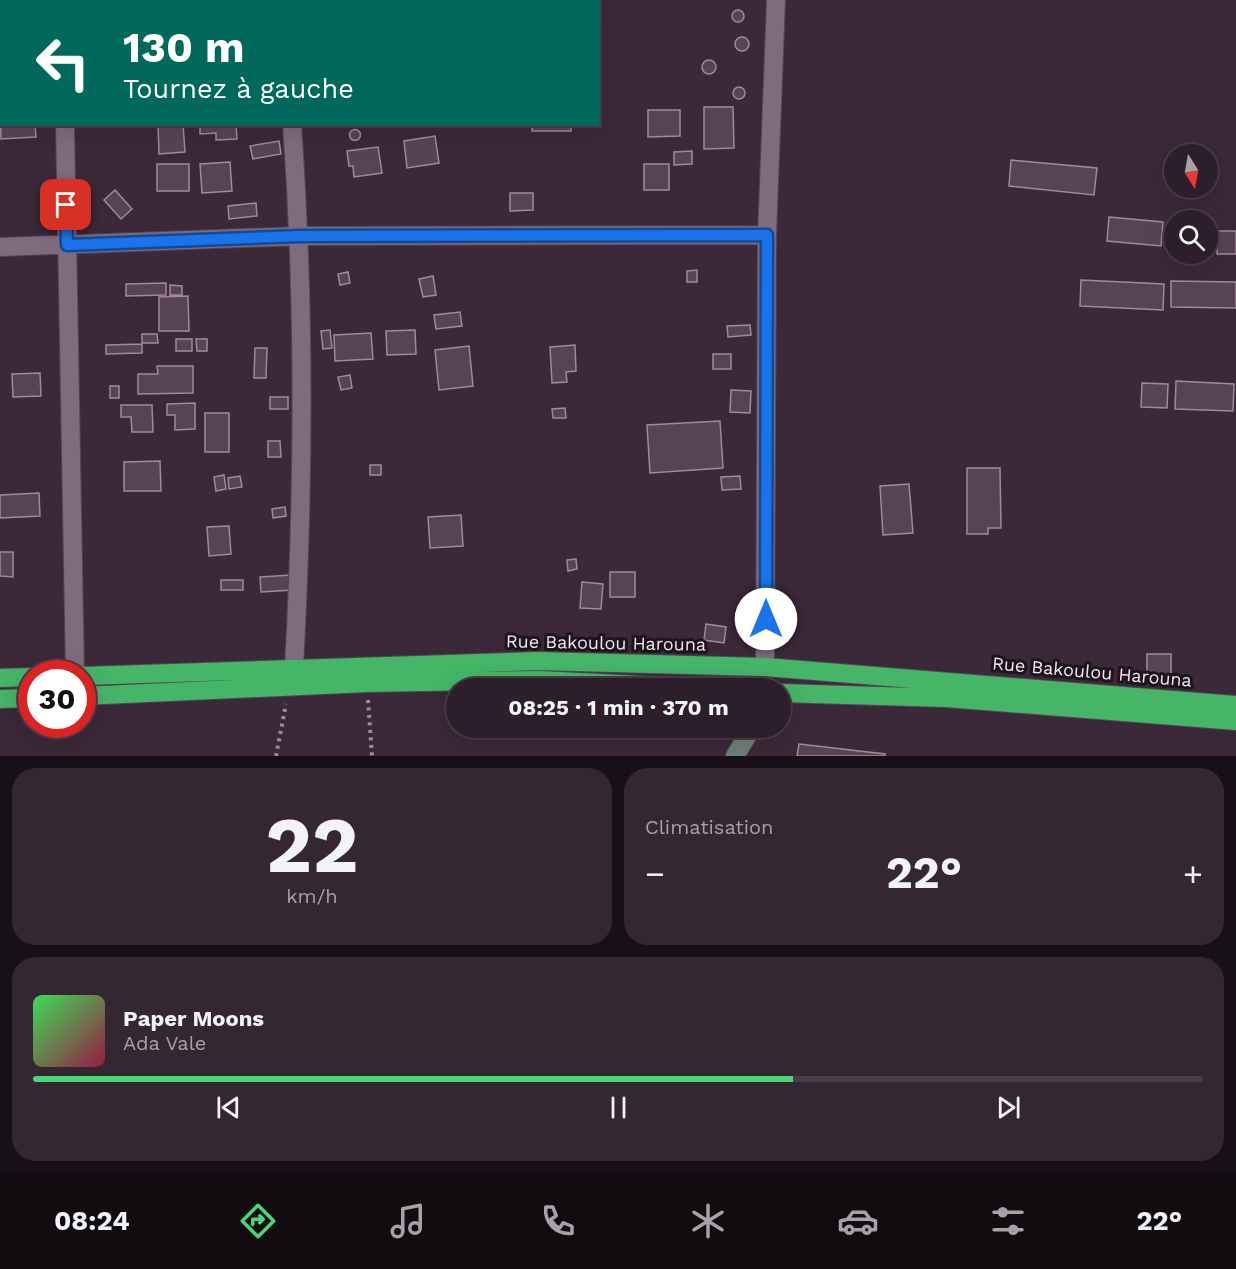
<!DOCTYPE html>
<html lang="fr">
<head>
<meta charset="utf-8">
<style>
  body { margin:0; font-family:"Work Sans",sans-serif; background:#342732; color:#f1f3f6; height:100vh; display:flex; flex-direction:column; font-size:22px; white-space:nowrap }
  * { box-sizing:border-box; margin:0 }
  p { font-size:20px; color:#a6a2a8 }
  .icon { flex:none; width:33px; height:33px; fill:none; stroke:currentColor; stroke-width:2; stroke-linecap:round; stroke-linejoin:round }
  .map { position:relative; height:756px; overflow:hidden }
  .side { display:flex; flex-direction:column; gap:12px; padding:12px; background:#181017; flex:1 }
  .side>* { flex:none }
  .hud { position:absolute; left:0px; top:0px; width:600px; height:126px; box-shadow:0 6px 24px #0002,0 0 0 2px #483c47; background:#00695c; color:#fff; overflow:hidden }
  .needle { width:39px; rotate:169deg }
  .buttons { position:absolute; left:1164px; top:144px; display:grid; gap:12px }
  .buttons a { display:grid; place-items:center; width:54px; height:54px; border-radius:50%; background:#2c1e2a; box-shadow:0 6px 24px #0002,0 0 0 2px #483c47; font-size:30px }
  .speed { position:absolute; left:18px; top:660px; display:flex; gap:12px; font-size:30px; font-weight:700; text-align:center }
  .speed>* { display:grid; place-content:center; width:78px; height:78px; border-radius:50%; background:#2c1e2a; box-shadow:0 6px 24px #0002,0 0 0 2px #483c47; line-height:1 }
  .speed .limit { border:9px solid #d22; background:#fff; color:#111 }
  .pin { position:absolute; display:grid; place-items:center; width:51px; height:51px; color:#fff; margin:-26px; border-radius:12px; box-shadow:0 3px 9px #0006 }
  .me { position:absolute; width:66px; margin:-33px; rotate:0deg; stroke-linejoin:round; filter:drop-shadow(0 0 4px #0008) }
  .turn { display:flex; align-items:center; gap:21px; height:126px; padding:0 24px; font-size:27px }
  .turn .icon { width:78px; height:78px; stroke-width:2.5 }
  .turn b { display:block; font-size:42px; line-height:51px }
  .big { font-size:45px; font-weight:700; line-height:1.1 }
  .side .widget { flex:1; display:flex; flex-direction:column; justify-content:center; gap:9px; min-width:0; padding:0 21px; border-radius:24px; background:#342732 }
  .side .dial { align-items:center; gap:0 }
  .dial b { font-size:78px; line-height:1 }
  .song { display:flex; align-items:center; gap:18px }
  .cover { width:72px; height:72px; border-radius:9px; background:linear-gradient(135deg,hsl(130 70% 55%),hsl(340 70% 35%)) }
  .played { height:6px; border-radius:3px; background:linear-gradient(90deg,#49d778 65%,#483c47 65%) }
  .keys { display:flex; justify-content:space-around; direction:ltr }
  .heat { display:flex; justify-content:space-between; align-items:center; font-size:33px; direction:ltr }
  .side .tiles { flex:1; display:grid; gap:12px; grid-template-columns:1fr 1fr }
  .widget:last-child { grid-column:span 2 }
  .trip { position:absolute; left:446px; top:678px; width:345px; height:60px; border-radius:30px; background:#2c1e2a; box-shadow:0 6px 24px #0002,0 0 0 2px #483c47; font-weight:700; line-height:60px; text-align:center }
  .dock { display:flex; height:96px; justify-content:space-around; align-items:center; background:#120c11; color:#a6a2a8 }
  .dock .icon { width:42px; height:42px }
  .dock .selected { color:#49d778 }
  .dock b { font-size:27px; color:#f1f3f6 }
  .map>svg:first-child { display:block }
  .building { fill:#584355; stroke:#a1899d; stroke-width:1.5 }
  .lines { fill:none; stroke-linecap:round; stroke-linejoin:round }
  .street-casing { stroke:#544452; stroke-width:20 }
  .secondary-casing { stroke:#544452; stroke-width:20 }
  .highway-casing { stroke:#544452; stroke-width:20 }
  .path { stroke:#9e8e9b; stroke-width:4; stroke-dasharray:3 4.5; stroke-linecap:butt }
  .street { stroke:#806a7d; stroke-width:18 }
  .secondary { stroke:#6e8077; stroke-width:18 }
  .highway { stroke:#45b568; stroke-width:18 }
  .route-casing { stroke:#114b97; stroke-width:15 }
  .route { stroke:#1a73e8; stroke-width:10 }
  .labels { text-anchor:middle; stroke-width:6; stroke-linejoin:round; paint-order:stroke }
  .street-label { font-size:18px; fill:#f3e7f1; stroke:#1d141c }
</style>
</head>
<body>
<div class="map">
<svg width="1236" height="756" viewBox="0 0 1236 756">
  <rect width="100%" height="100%" fill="#3b2838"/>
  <!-- building -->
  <path class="building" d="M732 16a6 6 0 1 1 12 0a6 6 0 1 1-12 0Z
    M735 44a7 7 0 1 1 14 0a7 7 0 1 1-14 0Z
    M702 67a7 7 0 1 1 14 0a7 7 0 1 1-14 0Z
    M733 93a6 6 0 1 1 12 0a6 6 0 1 1-12 0Z
    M 0,106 L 2,124 L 35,124 L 36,137 L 1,139 Z
    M 704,107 L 733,107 L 734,148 L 704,149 Z
    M 648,110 L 680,110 L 680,136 L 648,137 Z
    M 158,124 L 183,124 L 185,152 L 159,154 Z
    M 200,124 L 236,124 L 237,139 L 216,140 L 216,133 L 200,134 Z
    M 532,124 L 571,124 L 571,131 L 532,131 Z
    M349.5 135a5.5 5.5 0 1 1 11 0a5.5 5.5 0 1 1-11 0Z
    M 435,136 L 439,163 L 407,168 L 404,141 Z
    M 279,141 L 281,154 L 253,159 L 250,146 Z
    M 378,147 L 382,173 L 354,177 L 353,166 L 349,166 L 347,151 Z
    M 692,151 L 692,164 L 674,165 L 674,152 Z
    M 1011,160 L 1097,168 L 1094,195 L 1009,186 Z
    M 230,162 L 232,191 L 202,193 L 200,164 Z
    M 157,164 L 189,164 L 189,191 L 157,191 Z
    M 644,164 L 669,164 L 669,190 L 644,190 Z
    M 115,190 L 132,209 L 121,219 L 104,200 Z
    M 510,193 L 533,193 L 533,210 L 510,211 Z
    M 256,203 L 257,216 L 229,219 L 228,206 Z
    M 1109,217 L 1163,222 L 1161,246 L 1107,241 Z
    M 1217,231 L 1236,231 L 1236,254 L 1217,254 Z
    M 697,270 L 697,282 L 687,282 L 687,271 Z
    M 348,272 L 350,283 L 340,285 L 338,274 Z
    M 433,276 L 436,295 L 423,297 L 419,279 Z
    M 1081,280 L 1164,284 L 1163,310 L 1080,306 Z
    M 1171,281 L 1236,282 L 1236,308 L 1171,307 Z
    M 166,283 L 166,295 L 126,296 L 126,284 Z
    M 170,285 L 182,286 L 182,295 L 170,295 Z
    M 188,296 L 189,331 L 159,331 L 159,297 Z
    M 460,312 L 462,326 L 436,329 L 434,315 Z
    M 750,325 L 751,335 L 728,337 L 727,326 Z
    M 330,330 L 332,348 L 323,349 L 321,331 Z
    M 415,330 L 416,354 L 387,355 L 386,331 Z
    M 371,333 L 373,359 L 335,361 L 334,335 Z
    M 142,334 L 157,334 L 158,343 L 142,343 Z
    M 176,339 L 192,339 L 192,351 L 176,351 Z
    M 196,339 L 207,339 L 207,351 L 197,351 Z
    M 142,344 L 142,353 L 106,354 L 106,345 Z
    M 575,345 L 576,371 L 566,372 L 567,382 L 552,383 L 550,347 Z
    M 469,346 L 473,386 L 439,390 L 435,350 Z
    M 255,348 L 267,348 L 266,378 L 254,378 Z
    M 713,354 L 731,354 L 731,369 L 713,369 Z
    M 157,366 L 193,366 L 193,393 L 138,394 L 138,374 L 158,374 Z
    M 40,373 L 41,396 L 13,397 L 12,374 Z
    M 350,375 L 352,388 L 341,390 L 338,377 Z
    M 1176,381 L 1234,384 L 1233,411 L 1175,409 Z
    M 1142,383 L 1168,384 L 1167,408 L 1141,407 Z
    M 110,386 L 119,386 L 119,398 L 110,398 Z
    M 731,390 L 751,391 L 750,413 L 730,412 Z
    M 270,397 L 288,397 L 288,409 L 270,409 Z
    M 195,403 L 195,429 L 175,430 L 175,415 L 167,415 L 167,404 Z
    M 121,405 L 152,405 L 153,432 L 132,432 L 131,417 L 121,417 Z
    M 565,408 L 566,418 L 553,418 L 552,409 Z
    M 205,413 L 229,413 L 229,452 L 205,452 Z
    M 720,421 L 723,468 L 650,473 L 647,425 Z
    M 268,441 L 280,441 L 281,457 L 268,457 Z
    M 160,461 L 161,491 L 124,491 L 124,462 Z
    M 370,465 L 381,465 L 381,475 L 370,475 Z
    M 967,468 L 1000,468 L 1001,528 L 988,528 L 988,534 L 967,534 Z
    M 224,475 L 226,489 L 216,491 L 214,477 Z
    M 240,476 L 242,487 L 229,489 L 228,478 Z
    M 740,476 L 741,489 L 722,490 L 721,477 Z
    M 909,484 L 913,533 L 883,535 L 880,486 Z
    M 39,493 L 40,516 L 0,518 L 0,495 Z
    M 285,507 L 286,516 L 273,518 L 272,509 Z
    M 461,515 L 463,546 L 430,548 L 428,517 Z
    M 229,526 L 231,554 L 209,556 L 207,527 Z
    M 0,552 L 13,552 L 13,577 L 0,576 Z
    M 576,559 L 577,569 L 568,571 L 567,560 Z
    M 610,572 L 635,572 L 635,597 L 610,597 Z
    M 292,575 L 293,590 L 261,592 L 260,577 Z
    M 221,580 L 243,580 L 243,590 L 221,590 Z
    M 582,582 L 603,584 L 601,609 L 580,608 Z
    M 706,624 L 726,627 L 724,643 L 704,640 Z
    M 1147,654 L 1171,654 L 1171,674 L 1147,674 Z
    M 799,744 L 885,754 L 885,756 L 797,756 Z"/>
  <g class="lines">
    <!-- street casing -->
    <g class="street-casing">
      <path id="street" d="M 63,0 L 63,2
        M 283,0 L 283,2
        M 65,124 L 75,674
        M 292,124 C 305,305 304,486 294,667
        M 0,247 L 300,236 L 767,235
        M 765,667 L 767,235 L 776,0"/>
    </g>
    <!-- secondary casing -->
    <g class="secondary-casing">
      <path id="secondary" d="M 735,756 L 752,728"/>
    </g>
    <!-- highway casing -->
    <g class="highway-casing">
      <path id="highway" d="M 82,676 L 538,661 L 765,667 L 1236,705
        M 0,678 L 32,677
        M 780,693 L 946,698 L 1236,721
        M 82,696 L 366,683 L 539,680 L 700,688
        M 0,699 L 32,698"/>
    </g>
    <!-- path -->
    <path class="path" d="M 368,700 L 372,756
      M 276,756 L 286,704"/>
    <!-- street -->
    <use href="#street" class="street"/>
    <!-- secondary -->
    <use href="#secondary" class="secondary"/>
    <!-- highway -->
    <use href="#highway" class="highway"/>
  </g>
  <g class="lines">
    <!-- route casing -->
    <g class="route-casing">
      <path id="route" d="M 66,205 L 67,245 L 300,236 L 767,235 L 766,619"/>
    </g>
    <!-- route -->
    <use href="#route" class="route"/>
  </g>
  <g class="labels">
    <!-- street labels -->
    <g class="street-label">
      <text transform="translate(606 643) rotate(1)" y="6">Rue Bakoulou Harouna</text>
      <text transform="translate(1092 672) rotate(5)" y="6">Rue Bakoulou Harouna</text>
    </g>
  </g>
</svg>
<div class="buttons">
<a><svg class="needle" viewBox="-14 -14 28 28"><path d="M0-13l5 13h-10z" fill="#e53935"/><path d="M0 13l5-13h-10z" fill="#a6a2a8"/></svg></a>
<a><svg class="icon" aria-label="search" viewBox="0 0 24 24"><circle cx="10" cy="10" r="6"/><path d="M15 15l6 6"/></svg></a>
</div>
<div class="speed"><div class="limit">30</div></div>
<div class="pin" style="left:66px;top:205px;background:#d93025"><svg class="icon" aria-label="arrive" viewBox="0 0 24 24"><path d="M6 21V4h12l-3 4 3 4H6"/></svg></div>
<svg class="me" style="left:766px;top:619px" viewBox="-20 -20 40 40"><circle r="19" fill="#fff"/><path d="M0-13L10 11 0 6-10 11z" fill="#1a73e8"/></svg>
<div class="trip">08:25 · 1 min · 370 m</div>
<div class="hud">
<div class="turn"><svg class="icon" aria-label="left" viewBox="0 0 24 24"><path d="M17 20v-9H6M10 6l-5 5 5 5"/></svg><div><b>130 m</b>Tournez à gauche</div></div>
</div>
</div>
<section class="side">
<div class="tiles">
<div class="widget dial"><b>22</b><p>km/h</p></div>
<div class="widget"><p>Climatisation</p>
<div class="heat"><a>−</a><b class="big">22°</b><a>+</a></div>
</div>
<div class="widget">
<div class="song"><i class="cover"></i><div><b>Paper Moons</b><p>Ada Vale</p></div></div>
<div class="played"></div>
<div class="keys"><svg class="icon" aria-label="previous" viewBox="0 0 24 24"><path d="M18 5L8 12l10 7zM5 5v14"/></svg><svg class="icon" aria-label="pause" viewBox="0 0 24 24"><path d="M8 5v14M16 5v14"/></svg><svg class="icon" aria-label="next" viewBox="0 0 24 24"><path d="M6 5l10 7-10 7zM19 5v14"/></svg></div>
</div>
</div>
</section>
<nav class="dock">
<b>08:24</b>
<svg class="icon selected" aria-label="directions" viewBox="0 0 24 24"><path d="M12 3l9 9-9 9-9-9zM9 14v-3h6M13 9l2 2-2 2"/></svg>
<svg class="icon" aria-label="music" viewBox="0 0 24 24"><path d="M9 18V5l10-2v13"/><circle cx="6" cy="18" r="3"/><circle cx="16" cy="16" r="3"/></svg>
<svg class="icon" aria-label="phone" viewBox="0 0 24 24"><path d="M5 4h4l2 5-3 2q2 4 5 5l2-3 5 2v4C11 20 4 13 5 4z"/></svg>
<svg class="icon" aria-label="climate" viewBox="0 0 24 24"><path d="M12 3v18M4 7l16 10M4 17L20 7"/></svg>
<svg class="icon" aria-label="car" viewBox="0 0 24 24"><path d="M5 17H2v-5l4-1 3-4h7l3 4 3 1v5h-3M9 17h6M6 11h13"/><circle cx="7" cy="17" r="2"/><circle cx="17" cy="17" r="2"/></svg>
<svg class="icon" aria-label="filters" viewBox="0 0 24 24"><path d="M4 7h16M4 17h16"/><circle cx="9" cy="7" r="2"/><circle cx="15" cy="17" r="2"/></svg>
<b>22°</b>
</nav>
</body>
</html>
